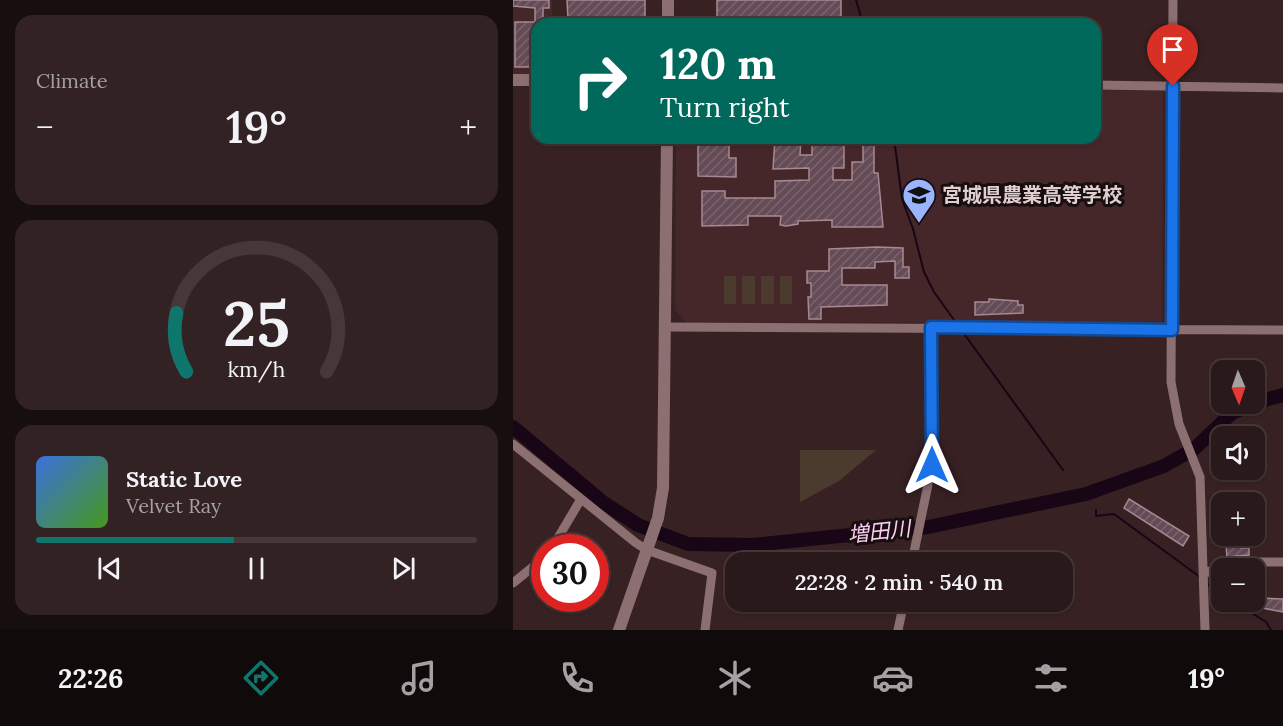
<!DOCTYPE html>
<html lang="en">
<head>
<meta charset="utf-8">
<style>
  body { margin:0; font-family:Lora,"Noto Sans JP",serif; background:#322223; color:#f1f3f6; height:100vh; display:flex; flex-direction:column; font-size:22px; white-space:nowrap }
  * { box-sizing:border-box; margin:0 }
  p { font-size:20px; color:#a5a0a2 }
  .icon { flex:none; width:33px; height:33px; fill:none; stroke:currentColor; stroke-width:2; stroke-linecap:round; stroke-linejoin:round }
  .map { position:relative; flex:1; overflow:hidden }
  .side { display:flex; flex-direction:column; gap:15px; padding:15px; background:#170e0e; width:513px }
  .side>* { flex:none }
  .banner { position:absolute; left:18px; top:18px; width:570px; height:126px; border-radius:18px; box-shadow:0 2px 4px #0004,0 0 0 2px #463839; background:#00695c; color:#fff; overflow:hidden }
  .needle { width:39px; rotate:178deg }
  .tools { position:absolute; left:698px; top:360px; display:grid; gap:12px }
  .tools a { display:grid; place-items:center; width:54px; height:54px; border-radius:12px; background:#2a191a; box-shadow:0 2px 4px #0004,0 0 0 2px #463839; font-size:30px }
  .speed { position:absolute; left:18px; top:534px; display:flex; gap:12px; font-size:30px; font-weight:700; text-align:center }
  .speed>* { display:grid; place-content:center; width:78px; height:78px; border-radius:50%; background:#2a191a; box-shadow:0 2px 4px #0004,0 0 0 2px #463839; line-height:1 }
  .speed .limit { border:9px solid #d22; background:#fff; color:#111 }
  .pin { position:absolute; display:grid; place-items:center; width:51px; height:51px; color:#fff; margin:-62px -26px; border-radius:50% 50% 50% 0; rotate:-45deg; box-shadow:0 0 6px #0007 }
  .pin .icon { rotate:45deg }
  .me { position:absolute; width:66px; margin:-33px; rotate:0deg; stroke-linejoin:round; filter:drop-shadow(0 0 4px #0008) }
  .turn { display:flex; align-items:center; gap:21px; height:126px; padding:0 30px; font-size:27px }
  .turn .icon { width:78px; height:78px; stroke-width:2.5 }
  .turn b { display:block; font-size:42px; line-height:51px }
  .big { font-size:45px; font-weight:600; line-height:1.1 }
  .side .card { flex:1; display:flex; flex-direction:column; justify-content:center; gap:9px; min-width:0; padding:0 21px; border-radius:18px; background:#322223 }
  .side .dial { align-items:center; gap:0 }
  .dial svg { height:156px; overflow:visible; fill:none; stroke:#463839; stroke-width:7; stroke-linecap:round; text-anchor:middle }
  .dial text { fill:#f1f3f6; stroke:none }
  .song { display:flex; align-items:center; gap:18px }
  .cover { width:72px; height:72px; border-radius:9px; background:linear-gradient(135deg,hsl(220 70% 55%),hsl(100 70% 35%)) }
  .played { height:6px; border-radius:3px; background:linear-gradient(90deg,#0f766e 45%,#463839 45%) }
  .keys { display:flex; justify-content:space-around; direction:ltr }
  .heat { display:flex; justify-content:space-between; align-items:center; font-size:33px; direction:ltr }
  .trip { position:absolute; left:212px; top:552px; width:348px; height:60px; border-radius:18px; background:#2a191a; box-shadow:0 2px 4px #0004,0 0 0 2px #463839; font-weight:600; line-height:60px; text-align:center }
  .dock { display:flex; height:96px; justify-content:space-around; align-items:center; background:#110a0a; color:#a5a0a2 }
  .dock .icon { width:42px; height:42px }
  .dock .active { color:#0f766e }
  .dock b { font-size:27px; color:#f1f3f6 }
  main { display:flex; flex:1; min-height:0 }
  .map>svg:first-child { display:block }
  .built { fill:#462729 }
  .grass { fill:#4b3a2e }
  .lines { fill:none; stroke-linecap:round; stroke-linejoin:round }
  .stream { stroke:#180616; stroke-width:2 }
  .river { stroke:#180616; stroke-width:14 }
  .building { fill:url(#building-hatch); stroke:#a58994; stroke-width:1.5 }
  .minor { stroke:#8c7071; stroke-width:9 }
  .tertiary { stroke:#8c7071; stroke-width:12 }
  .route-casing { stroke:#114b97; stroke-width:15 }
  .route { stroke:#1a73e8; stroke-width:10 }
  .labels { text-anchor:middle; stroke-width:6; stroke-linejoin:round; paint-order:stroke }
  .poi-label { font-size:20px; font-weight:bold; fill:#dfcfcf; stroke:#180e0f; text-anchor:start }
  .water-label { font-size:21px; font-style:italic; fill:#fecef6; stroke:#180e0f }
</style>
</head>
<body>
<main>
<section class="side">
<div class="card"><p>Climate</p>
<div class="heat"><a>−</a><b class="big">19°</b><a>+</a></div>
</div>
<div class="card dial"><svg viewBox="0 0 100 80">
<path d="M14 69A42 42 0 1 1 86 69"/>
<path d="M14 69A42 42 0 0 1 9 39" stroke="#0f766e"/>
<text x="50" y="56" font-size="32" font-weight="700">25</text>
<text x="50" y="72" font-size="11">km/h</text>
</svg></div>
<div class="card">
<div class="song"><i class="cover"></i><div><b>Static Love</b><p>Velvet Ray</p></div></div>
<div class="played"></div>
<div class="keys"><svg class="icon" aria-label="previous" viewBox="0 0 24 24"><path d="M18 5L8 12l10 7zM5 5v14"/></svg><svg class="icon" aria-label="pause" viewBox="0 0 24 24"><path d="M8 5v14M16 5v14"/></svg><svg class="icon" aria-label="next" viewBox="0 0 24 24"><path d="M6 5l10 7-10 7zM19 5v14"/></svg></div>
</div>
</section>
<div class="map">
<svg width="770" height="630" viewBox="0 0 770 630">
  <defs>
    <pattern id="building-hatch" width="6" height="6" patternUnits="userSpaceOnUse" patternTransform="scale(1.5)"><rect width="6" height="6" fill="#644b55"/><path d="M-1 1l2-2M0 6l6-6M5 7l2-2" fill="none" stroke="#7a646c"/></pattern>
  </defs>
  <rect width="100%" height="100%" fill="#382123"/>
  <!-- built -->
  <path class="built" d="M 0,0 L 39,0 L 39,24 L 24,24 L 24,76 L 0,76 Z
    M 582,90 L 650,91 L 649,322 L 174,323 L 162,310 L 163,138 L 582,138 Z"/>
  <!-- grass -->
  <path class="grass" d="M 211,276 L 223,276 L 223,304 L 211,304 Z
    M 229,276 L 242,276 L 242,304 L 229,304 Z
    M 248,276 L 261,276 L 261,304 L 248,304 Z
    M 267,276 L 279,276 L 279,304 L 267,304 Z
    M 287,450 L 363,450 L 326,481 L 287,502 Z"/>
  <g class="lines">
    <!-- stream -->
    <path class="stream" d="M 343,0 L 350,24
      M 381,138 L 389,199 L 400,229 L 411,272 L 421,292 L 444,324
      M 449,331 L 550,470
      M 583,510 L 583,516 L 601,514 L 687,577
      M 693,583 L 708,593
      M 721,602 L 753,622 L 758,630"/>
    <!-- river -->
    <path class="river" d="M 741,403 L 770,395
      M 0,427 L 91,503 L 125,525 L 175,544 L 239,545 L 415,527 L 573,494 L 651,466 L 681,449 L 719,413 L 740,404"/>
  </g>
  <!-- building -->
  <path class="building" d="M 0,0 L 36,0 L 36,8 L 30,8 L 30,24 L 24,24 L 24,67 L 2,67 L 2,22 L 22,22 L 22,8 L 0,6 Z
    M 54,0 L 132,0 L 132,19 L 55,19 Z
    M 204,0 L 328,0 L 328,17 L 204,19 Z
    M 185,138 L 216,138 L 216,158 L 223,158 L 223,177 L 185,176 Z
    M 262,138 L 288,138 L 287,155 L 299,155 L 299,138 L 331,138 L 331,168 L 320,168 L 320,180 L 339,180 L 339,162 L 350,162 L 350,143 L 361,143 L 361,173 L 365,173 L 370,227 L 319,227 L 319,220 L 285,221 L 285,224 L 273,226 L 267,225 L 268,216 L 235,216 L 235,225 L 189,226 L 189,191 L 212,191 L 212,198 L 262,198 L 262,181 L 296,180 L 296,168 L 260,169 Z
    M 364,247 L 390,248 L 390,267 L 396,267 L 396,278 L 382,278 L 382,261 L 362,262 L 362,268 L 329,268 L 329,285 L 374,285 L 374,305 L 308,307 L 308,319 L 296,319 L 295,297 L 298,297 L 298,283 L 294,283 L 294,271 L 316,271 L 316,249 Z
    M 476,299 L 505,301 L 505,305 L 510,305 L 510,313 L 462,315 L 462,302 L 476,302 Z
    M 616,499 L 676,536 L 670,546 L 611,508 Z
    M 728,544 L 728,548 L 736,548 L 736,555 L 714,557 L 713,545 Z
    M 746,598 L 770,599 L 770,612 L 744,607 Z"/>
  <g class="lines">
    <!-- minor -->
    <path class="minor" d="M 660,0 L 658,382 L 666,424 L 687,477 L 692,630
      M 582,85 L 770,88
      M 153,327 L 770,330
      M 0,444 L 123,543 L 134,550 L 199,573 L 192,630
      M 39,548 L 68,499
      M 399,562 L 419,465 L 418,327
      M 690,574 L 720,562 L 770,562
      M 0,583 L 32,557
      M 385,630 L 391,602"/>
    <!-- tertiary -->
    <path class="tertiary" d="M 155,24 L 155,0
      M 0,80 L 24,80
      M 106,630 L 145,518 L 150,488 L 154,138"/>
  </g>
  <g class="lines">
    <!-- route casing -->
    <g class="route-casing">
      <path id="route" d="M 419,465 L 418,327 L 659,330 L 660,86"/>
    </g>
    <!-- route -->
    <use href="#route" class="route"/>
  </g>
  <!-- icons -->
  <defs>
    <g id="school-pin" transform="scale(1.725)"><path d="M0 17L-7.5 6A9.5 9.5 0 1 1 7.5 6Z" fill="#9ab5fd" stroke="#180e0f"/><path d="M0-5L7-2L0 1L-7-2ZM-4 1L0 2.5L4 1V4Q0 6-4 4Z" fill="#111"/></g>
  </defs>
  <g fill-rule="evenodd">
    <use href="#school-pin" x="406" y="195"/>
  </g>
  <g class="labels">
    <!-- poi labels -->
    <g class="poi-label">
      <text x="429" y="202">宮城県農業高等学校</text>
    </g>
    <!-- water labels -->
    <g class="water-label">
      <text transform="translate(366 532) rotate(-6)" y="7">増田川</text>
    </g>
  </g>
</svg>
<div class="tools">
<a><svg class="needle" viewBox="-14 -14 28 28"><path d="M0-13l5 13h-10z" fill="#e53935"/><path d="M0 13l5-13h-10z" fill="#a5a0a2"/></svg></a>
<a><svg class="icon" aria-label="sound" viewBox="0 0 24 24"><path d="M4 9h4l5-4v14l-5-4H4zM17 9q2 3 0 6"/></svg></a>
<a>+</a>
<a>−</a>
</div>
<div class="speed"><div class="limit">30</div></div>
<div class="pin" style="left:660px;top:86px;background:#d93025"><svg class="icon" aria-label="arrive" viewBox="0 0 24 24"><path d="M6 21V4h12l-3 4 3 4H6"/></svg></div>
<svg class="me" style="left:419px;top:465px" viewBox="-20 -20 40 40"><path d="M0-17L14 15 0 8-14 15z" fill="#1a73e8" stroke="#fff" stroke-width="4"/></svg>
<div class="trip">22:28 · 2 min · 540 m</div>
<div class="banner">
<div class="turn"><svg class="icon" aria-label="right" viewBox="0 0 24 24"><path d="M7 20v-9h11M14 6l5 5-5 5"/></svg><div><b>120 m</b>Turn right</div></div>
</div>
</div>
</main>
<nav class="dock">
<b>22:26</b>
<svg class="icon active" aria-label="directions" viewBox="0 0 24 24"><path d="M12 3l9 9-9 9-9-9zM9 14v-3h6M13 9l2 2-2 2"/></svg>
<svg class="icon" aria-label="music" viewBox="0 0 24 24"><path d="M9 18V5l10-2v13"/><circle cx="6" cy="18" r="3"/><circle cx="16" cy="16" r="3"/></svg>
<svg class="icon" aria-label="phone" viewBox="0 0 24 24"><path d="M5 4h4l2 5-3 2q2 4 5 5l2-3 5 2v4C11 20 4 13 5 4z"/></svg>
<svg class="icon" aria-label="climate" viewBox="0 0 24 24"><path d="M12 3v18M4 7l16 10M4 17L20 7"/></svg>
<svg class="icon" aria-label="car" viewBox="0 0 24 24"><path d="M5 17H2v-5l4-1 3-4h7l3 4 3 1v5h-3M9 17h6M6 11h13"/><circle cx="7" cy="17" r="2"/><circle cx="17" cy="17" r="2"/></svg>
<svg class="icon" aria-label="filters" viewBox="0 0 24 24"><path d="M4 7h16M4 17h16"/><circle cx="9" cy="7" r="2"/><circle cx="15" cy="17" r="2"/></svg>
<b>19°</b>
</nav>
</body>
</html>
